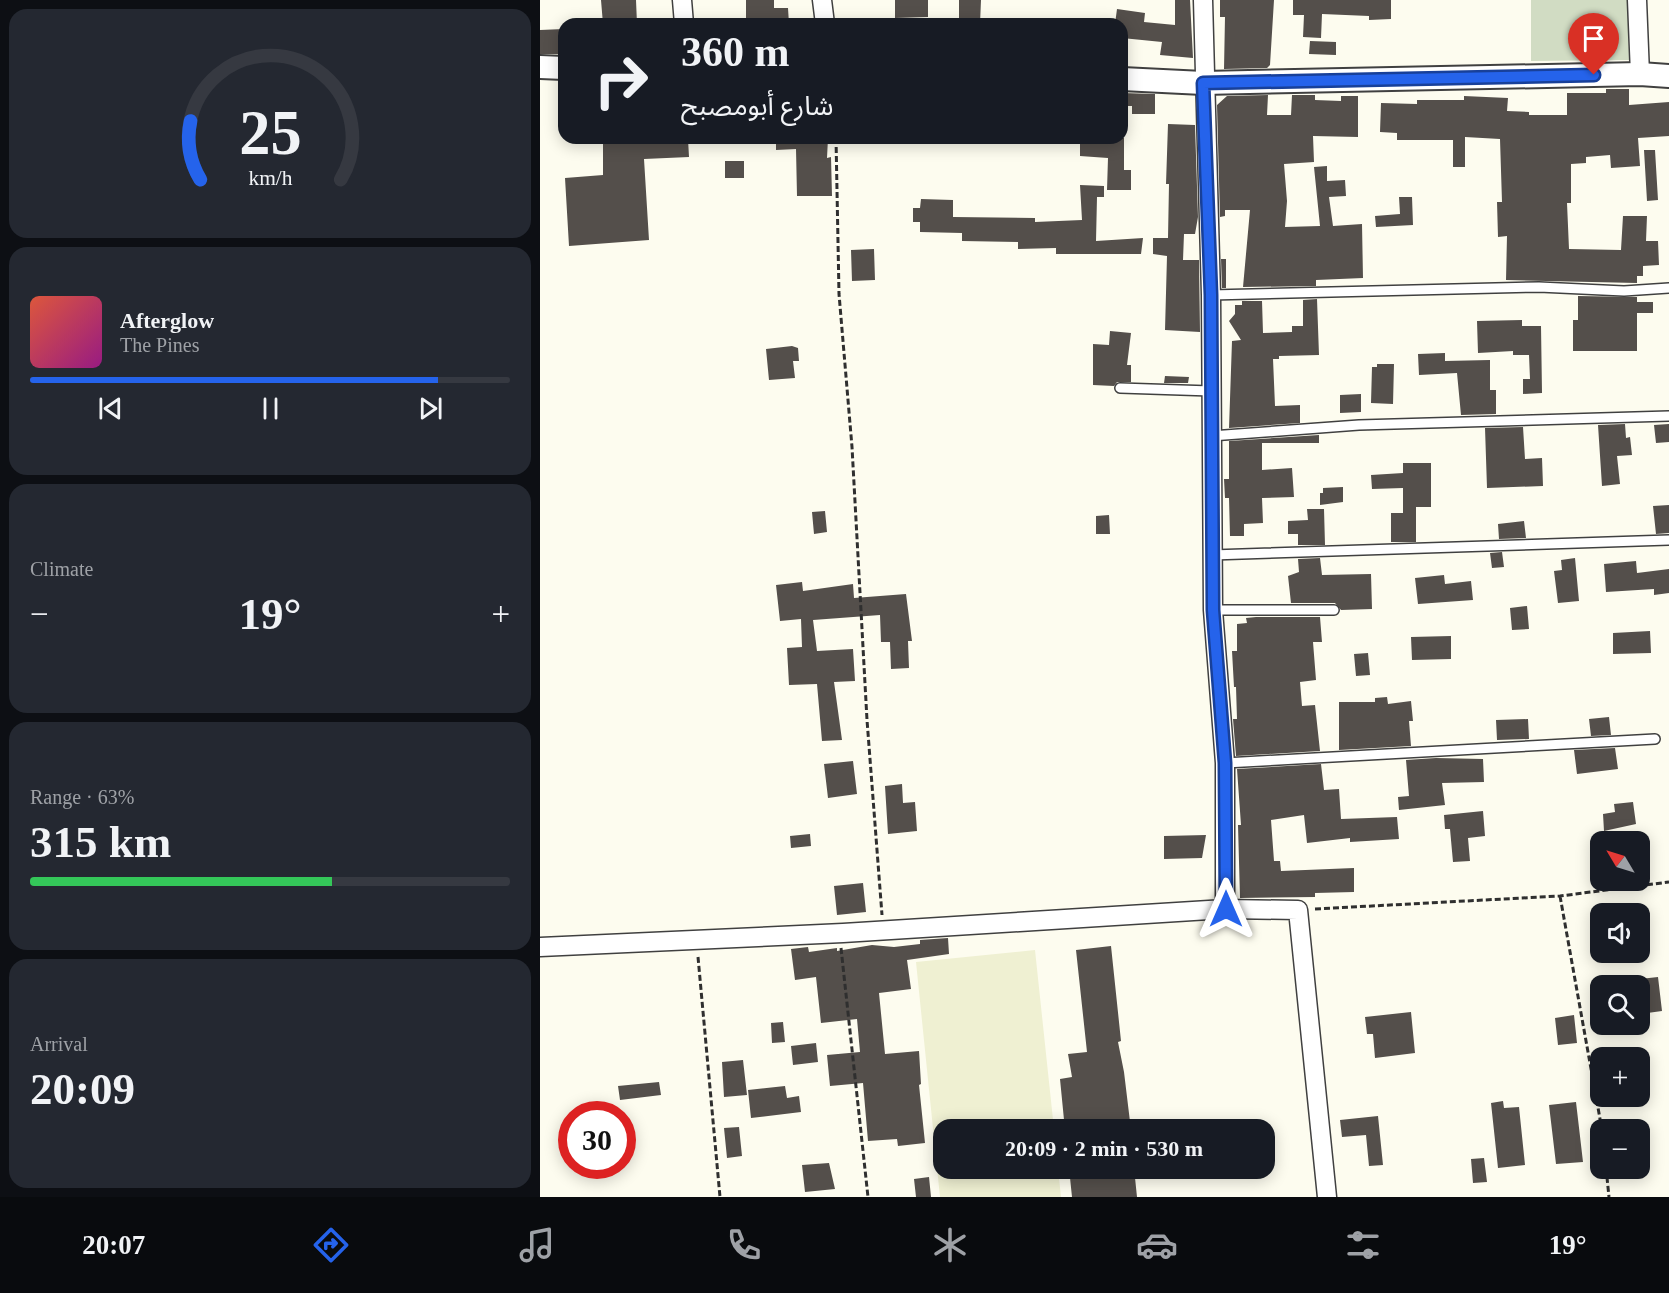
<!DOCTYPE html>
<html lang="en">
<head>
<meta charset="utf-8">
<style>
  body { margin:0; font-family:"Times New Roman","Noto Sans Arabic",serif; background:#242831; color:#f1f3f6; height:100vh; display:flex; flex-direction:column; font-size:22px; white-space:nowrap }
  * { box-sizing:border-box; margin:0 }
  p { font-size:20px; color:#9ea1a6 }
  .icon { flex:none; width:33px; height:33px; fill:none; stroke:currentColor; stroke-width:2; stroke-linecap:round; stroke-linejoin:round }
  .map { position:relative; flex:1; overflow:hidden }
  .panel { display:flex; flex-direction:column; gap:9px; padding:9px; background:#0d0f14; width:540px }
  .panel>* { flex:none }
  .banner { position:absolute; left:18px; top:18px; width:570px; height:126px; border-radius:18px; box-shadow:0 3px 15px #0003; background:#171b24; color:#f1f3f6; overflow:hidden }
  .needle { width:39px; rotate:308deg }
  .tools { position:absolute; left:1050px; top:831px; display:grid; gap:12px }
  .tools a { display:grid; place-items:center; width:60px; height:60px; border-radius:12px; background:#171b24; box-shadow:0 3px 15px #0003; font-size:30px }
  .speed { position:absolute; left:18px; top:1101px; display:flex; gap:12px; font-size:30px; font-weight:700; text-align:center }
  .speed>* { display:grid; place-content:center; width:78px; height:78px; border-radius:50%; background:#171b24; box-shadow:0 3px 15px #0003; line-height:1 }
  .speed .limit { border:9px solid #d22; background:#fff; color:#111 }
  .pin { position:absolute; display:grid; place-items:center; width:51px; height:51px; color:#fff; margin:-62px -26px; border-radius:50% 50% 50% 0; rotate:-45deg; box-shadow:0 0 6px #0007 }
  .pin .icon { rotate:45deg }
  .me { position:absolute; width:66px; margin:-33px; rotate:0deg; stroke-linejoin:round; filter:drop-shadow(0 0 4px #0008) }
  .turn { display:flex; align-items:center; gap:21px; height:126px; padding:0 24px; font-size:27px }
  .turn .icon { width:78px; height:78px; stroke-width:2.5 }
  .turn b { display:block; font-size:42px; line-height:51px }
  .big { font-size:45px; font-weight:600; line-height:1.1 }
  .panel .tile { flex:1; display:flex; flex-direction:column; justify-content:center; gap:9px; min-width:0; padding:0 21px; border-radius:18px; background:#242831 }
  .panel .dial { align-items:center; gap:0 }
  .dial svg { height:156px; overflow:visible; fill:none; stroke:#363941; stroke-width:7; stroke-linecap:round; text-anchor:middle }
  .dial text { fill:#f1f3f6; stroke:none }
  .song { display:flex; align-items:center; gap:18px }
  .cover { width:72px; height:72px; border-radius:9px; background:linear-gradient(135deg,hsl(10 70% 55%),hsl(310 70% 35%)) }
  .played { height:6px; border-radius:3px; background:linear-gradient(90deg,#2563eb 85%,#363941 85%) }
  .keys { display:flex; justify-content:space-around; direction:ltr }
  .heat { display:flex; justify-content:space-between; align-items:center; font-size:33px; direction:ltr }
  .charge { height:9px; border-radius:4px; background:linear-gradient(90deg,#34c759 63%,#363941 0) }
  .trip { position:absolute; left:393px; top:1119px; width:342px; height:60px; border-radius:18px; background:#171b24; box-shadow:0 3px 15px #0003; font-weight:600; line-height:60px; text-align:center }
  .dock { display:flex; height:96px; justify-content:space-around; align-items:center; background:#090b0e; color:#9ea1a6 }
  .dock .icon { width:42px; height:42px }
  .dock .current { color:#2563eb }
  .dock b { font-size:27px; color:#f1f3f6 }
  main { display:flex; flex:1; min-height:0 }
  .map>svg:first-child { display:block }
  .farmland { fill:#eff0d2 }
  .cemetery { fill:#d1dcc3 }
  .building { fill:#544f4b }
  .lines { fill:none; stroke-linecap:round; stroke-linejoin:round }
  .service-casing { stroke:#404040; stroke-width:12 }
  .minor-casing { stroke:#404040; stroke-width:21 }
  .tertiary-casing { stroke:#404040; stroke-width:26 }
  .path { stroke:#2f2f2f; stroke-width:3; stroke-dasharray:6 3; stroke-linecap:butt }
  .service { stroke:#fff; stroke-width:9 }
  .minor { stroke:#fff; stroke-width:18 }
  .tertiary { stroke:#fff; stroke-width:22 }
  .route-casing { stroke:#184099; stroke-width:15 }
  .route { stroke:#2563eb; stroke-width:10 }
</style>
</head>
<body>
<main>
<section class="panel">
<div class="tile dial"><svg viewBox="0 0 100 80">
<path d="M14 69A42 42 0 1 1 86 69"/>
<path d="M14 69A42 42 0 0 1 9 39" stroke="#2563eb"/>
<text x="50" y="56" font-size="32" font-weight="700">25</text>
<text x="50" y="72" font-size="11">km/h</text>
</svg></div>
<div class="tile">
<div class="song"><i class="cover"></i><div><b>Afterglow</b><p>The Pines</p></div></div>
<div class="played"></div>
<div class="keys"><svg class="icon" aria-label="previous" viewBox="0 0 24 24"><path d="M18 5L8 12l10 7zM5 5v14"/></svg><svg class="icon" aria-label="pause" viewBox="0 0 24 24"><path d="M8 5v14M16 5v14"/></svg><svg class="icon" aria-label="next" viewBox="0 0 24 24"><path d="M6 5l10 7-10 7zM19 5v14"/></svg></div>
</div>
<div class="tile"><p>Climate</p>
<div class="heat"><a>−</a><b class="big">19°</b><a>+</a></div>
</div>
<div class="tile"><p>Range · 63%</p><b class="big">315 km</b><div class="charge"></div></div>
<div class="tile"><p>Arrival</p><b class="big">20:09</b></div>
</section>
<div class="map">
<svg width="1129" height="1197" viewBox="0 0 1129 1197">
  <rect width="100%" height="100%" fill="#fdfcef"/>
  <!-- farmland -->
  <path class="farmland" d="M 495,950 L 514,1129 L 404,1130 L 404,1168 L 518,1169 L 521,1197 L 400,1197 L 376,962 Z"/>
  <!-- cemetery -->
  <path class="cemetery" d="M 991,0 L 1088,0 L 1089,60 L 991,61 Z"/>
  <!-- building -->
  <path class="building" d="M 61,0 L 96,0 L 97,24 L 63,24 Z
    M 206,0 L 234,0 L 234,8 L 248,8 L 249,24 L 206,24 Z
    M 355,0 L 388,0 L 388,17 L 355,18 Z
    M 419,0 L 441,0 L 440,24 L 419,24 Z
    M 635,0 L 650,0 L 653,58 L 620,55 L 622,42 L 582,38 L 582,24 L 575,24 L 577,9 L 605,13 L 604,22 L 635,25 Z
    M 680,0 L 734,0 L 730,65 L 727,68 L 684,69 L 685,17 L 680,17 Z
    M 753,0 L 851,0 L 851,19 L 829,20 L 829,16 L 782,14 L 781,38 L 763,37 L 764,15 L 753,15 Z
    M 24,29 L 24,54 L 0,54 L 0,30 Z
    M 770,41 L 796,42 L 796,55 L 769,54 Z
    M 1066,89 L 1089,89 L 1089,105 L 1129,102 L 1129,136 L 1098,138 L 1100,166 L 1071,168 L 1070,155 L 1046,157 L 1046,163 L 1031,164 L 1031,203 L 1027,203 L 1029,249 L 1081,250 L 1083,216 L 1107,216 L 1106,241 L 1118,241 L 1119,265 L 1103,266 L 1103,276 L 1097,276 L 1097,283 L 966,280 L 967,236 L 958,237 L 957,202 L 962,202 L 960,139 L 925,137 L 925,167 L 913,167 L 913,140 L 857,140 L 857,133 L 840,132 L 841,103 L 877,104 L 877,100 L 924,100 L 924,96 L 968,98 L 967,111 L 989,112 L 989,115 L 1027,115 L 1027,93 L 1066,93 Z
    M 582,93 L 615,94 L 615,114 L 592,114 L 592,106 L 582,106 Z
    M 728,95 L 727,115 L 751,115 L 752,95 L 775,95 L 775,100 L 801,101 L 801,96 L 818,96 L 818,137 L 773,136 L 774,162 L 744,164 L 747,201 L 745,227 L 780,226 L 774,167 L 787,166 L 787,181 L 805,180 L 806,196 L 789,197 L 793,226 L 822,224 L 823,278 L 776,280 L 776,286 L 703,287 L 710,210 L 685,210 L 685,216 L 680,217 L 677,105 L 687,96 Z
    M 628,124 L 655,125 L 658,217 L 655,234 L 644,234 L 643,260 L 659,260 L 660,332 L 625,330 L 627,256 L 613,254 L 613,238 L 628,238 L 629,184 L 626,184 Z
    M 63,138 L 92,138 L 92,142 L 148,139 L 149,157 L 104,159 L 109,240 L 29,246 L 25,178 L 63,175 Z
    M 236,138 L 288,138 L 287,158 L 291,157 L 292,196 L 257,196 L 256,149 L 236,150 Z
    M 540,138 L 584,138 L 584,170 L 591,170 L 591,190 L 567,190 L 568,158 L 540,156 Z
    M 1104,150 L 1115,150 L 1118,200 L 1107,201 Z
    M 185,161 L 204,161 L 204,178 L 185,178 Z
    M 540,185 L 564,186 L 564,197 L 557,197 L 556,241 L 603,238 L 601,254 L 516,254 L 516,248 L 478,249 L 478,242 L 422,241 L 422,233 L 380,232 L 380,222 L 373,222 L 373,208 L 380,208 L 381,199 L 413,200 L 413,217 L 495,218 L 495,222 L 542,220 Z
    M 859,197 L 872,197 L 873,225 L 836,227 L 835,216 L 860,214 Z
    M 334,249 L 335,280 L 312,281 L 311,250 Z
    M 681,259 L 686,259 L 686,288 L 682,288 Z
    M 1038,296 L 1097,297 L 1097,302 L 1113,302 L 1113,313 L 1097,313 L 1097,351 L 1033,351 L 1033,320 L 1038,320 Z
    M 777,299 L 779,355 L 739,356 L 739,359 L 733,359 L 735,406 L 760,405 L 760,423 L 689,428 L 692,341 L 701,340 L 689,321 L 695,314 L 695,305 L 702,305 L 702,301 L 722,301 L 723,333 L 752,332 L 752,326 L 763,326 L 763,300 Z
    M 982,320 L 982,326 L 1001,326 L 1002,393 L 983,394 L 983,379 L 990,379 L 989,355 L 973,355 L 973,351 L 938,353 L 937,321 Z
    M 570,331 L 591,333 L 587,365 L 591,365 L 591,382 L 577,382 L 574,386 L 553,385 L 553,344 L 569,345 Z
    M 252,346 L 258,348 L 259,361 L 253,361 L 255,378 L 229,380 L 226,349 Z
    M 905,353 L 905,361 L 950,360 L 950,390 L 956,390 L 956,414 L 921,415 L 917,373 L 879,375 L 878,354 Z
    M 837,364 L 854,364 L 853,404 L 831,403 L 832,367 L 837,367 Z
    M 625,376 L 649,377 L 648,383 L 624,383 Z
    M 821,394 L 821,412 L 800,413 L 800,395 Z
    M 1085,424 L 1086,438 L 1090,437 L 1092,455 L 1077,456 L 1080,484 L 1062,486 L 1058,425 Z
    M 1129,424 L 1129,442 L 1116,443 L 1114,425 Z
    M 983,427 L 985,459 L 1002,458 L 1003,486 L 947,488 L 945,428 Z
    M 779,435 L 779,443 L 722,443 L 722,470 L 752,468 L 754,497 L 722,498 L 723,523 L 704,524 L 704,536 L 690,536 L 689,498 L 685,498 L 684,479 L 689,479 L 689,441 Z
    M 863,463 L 891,463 L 891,507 L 876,507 L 876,542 L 851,542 L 851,513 L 863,513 L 863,488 L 832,489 L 831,475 L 863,473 Z
    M 803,487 L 803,502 L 780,505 L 780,493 L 783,493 L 783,488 Z
    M 1129,505 L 1129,533 L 1116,534 L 1113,506 Z
    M 767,509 L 784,509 L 785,545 L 758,545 L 758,534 L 748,534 L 748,521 L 768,520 Z
    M 285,511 L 287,532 L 274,534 L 272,512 Z
    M 569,515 L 570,534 L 556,534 L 556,516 Z
    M 984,521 L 986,538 L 959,539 L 958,524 Z
    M 962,552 L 964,567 L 952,568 L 950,553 Z
    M 780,558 L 782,575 L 831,574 L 832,609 L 801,610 L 795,603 L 751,603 L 748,576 L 759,572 L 758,559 Z
    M 1035,558 L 1039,601 L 1018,603 L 1014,571 L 1022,570 L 1021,560 Z
    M 1096,561 L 1097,573 L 1129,569 L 1129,593 L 1114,595 L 1114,589 L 1066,592 L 1064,564 Z
    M 904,575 L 905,584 L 931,581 L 933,600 L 878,604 L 875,578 Z
    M 262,582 L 263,591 L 313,584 L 314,598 L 366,594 L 372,641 L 368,641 L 369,668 L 351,669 L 350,642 L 341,642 L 340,615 L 273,620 L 277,651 L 313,649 L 315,681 L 294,682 L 302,740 L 282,741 L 277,684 L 249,685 L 247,648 L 262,647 L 261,619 L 240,621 L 236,585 Z
    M 987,606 L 989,629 L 972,630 L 970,608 Z
    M 716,617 L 780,617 L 782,642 L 773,642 L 776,680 L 760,682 L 762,706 L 775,705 L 780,751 L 696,756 L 693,719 L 697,719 L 696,687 L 694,687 L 692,651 L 697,651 L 697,624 L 707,623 L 706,618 Z
    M 1110,631 L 1111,653 L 1073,654 L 1073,633 Z
    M 911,636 L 911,659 L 872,660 L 871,637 Z
    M 828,653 L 830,675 L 816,676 L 814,654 Z
    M 847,697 L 848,704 L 871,701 L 873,721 L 869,721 L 871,746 L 799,750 L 799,702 L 835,702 L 835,698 Z
    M 1069,717 L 1071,735 L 1051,736 L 1049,719 Z
    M 988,719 L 989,739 L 957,740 L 956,720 Z
    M 1075,748 L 1078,769 L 1037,774 L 1034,750 Z
    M 896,758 L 943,759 L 944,782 L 902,783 L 905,805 L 859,810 L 858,797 L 869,796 L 866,760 Z
    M 313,761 L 317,794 L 288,798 L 284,764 Z
    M 781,764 L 784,790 L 799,789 L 801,819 L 857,817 L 859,839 L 810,842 L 810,838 L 767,843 L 764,815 L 731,820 L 734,861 L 740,861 L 741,871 L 814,868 L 814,892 L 775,893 L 775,897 L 700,898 L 698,825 L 701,825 L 697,769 Z
    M 362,784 L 363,803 L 375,802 L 377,831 L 348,834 L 345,786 Z
    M 1093,802 L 1096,824 L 1064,831 L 1063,814 L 1075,812 L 1074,804 Z
    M 943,811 L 945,836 L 928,838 L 930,861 L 913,862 L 910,829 L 905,829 L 904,815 Z
    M 270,834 L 271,846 L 251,848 L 250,836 Z
    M 666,835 L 662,858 L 624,859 L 624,836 Z
    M 323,883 L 326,912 L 297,915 L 294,886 Z
    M 408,938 L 409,954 L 367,960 L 371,989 L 339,993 L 345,1054 L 379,1051 L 381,1084 L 379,1085 L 385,1143 L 358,1146 L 357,1139 L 328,1141 L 323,1083 L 290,1086 L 287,1055 L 320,1052 L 317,1019 L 281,1023 L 276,977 L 255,980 L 251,949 L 268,947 L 269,952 L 297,948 L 297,951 L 332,945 L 354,947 L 380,944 L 380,940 Z
    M 571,946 L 581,1041 L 578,1042 L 584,1072 L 591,1130 L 525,1130 L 520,1079 L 532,1077 L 528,1054 L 547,1052 L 536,950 Z
    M 1118,977 L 1122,1011 L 1100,1014 L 1100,979 Z
    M 871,1012 L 875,1053 L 835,1058 L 833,1034 L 827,1034 L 825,1017 Z
    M 1034,1015 L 1037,1043 L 1018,1045 L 1015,1018 Z
    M 243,1022 L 245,1042 L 232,1043 L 231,1023 Z
    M 276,1043 L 278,1062 L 253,1065 L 251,1046 Z
    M 203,1060 L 207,1095 L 184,1097 L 182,1062 Z
    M 119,1082 L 121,1095 L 80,1100 L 78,1086 Z
    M 245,1086 L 247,1098 L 259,1096 L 261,1112 L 211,1118 L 208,1090 Z
    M 963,1101 L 964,1108 L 979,1107 L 985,1165 L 958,1168 L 951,1103 Z
    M 1036,1102 L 1043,1162 L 1016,1164 L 1009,1105 Z
    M 838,1116 L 843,1165 L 829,1166 L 826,1135 L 802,1137 L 800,1120 Z
    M 199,1127 L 202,1156 L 187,1158 L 184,1128 Z
    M 944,1158 L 947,1182 L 933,1183 L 931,1159 Z
    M 289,1163 L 295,1189 L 265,1192 L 262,1165 Z
    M 529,1168 L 594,1168 L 597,1197 L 532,1197 Z
    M 389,1177 L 391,1197 L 376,1197 L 374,1179 Z"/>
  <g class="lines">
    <!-- service casing -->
    <g class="service-casing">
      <path id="service" d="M 671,295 L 999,287 L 1084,291 L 1129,288
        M 580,388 L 671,391
        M 671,436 L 819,425 L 1129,416
        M 672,555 L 1129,540
        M 673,610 L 794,610
        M 685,763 L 1115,739"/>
    </g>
    <!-- minor casing -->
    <g class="minor-casing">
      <path id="minor" d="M 142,0 L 144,24
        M 282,0 L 285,24
        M 663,0 L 671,295 L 673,610 L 685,763 L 685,909
        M 1097,0 L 1100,74
        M 0,947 L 303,933 L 685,909 L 758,910 L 787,1197"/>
    </g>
    <!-- tertiary casing -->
    <g class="tertiary-casing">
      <path id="tertiary" d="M 0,67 L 24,68
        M 582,79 L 663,83 L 1100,74 L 1129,76"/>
    </g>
    <!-- path -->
    <path class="path" d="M 296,138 L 299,294 L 312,447 L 327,720 L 342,915
      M 1020,896 L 1062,1130
      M 775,909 L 1020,896 L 1129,882
      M 301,948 L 328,1197
      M 158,957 L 180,1197
      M 1066,1168 L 1069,1197"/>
    <!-- service -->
    <use href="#service" class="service"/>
    <!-- minor -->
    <use href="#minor" class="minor"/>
    <!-- tertiary -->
    <use href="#tertiary" class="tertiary"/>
  </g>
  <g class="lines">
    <!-- route casing -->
    <g class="route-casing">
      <path id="route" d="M 686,909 L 685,763 L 673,610 L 671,295 L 663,83 L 1054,75"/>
    </g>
    <!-- route -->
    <use href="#route" class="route"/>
  </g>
</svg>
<div class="tools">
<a><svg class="needle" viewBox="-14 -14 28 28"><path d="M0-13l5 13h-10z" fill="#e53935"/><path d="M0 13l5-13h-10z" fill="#9ea1a6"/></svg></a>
<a><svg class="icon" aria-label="sound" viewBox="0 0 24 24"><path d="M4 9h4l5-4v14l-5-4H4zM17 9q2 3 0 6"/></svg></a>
<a><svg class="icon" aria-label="search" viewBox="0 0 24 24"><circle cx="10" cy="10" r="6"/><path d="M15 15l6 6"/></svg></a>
<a>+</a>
<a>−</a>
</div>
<div class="speed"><div class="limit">30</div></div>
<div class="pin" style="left:1054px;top:75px;background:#d93025"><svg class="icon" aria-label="arrive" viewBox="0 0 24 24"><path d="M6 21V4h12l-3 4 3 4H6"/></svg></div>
<svg class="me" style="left:686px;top:909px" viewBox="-20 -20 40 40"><path d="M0-17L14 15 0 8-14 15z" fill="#2563eb" stroke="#fff" stroke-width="4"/></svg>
<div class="trip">20:09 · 2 min · 530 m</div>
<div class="banner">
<div class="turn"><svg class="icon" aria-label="right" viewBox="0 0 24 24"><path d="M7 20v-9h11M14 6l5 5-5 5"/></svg><div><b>360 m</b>شارع أبومصبح</div></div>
</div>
</div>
</main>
<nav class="dock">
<b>20:07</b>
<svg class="icon current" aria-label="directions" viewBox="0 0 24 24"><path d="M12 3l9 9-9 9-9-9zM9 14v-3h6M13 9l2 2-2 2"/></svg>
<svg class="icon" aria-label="music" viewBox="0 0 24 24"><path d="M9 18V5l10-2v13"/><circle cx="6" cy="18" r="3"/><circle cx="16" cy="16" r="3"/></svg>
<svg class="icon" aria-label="phone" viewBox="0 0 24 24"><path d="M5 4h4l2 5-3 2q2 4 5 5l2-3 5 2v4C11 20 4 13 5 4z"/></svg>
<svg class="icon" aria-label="climate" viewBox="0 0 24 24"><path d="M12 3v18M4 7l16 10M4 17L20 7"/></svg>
<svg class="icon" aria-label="car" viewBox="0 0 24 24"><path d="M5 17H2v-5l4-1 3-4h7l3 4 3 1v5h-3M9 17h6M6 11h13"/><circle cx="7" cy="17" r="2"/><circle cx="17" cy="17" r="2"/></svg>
<svg class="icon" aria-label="filters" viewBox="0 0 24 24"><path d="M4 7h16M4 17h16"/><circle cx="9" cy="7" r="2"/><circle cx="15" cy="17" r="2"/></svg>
<b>19°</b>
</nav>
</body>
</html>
